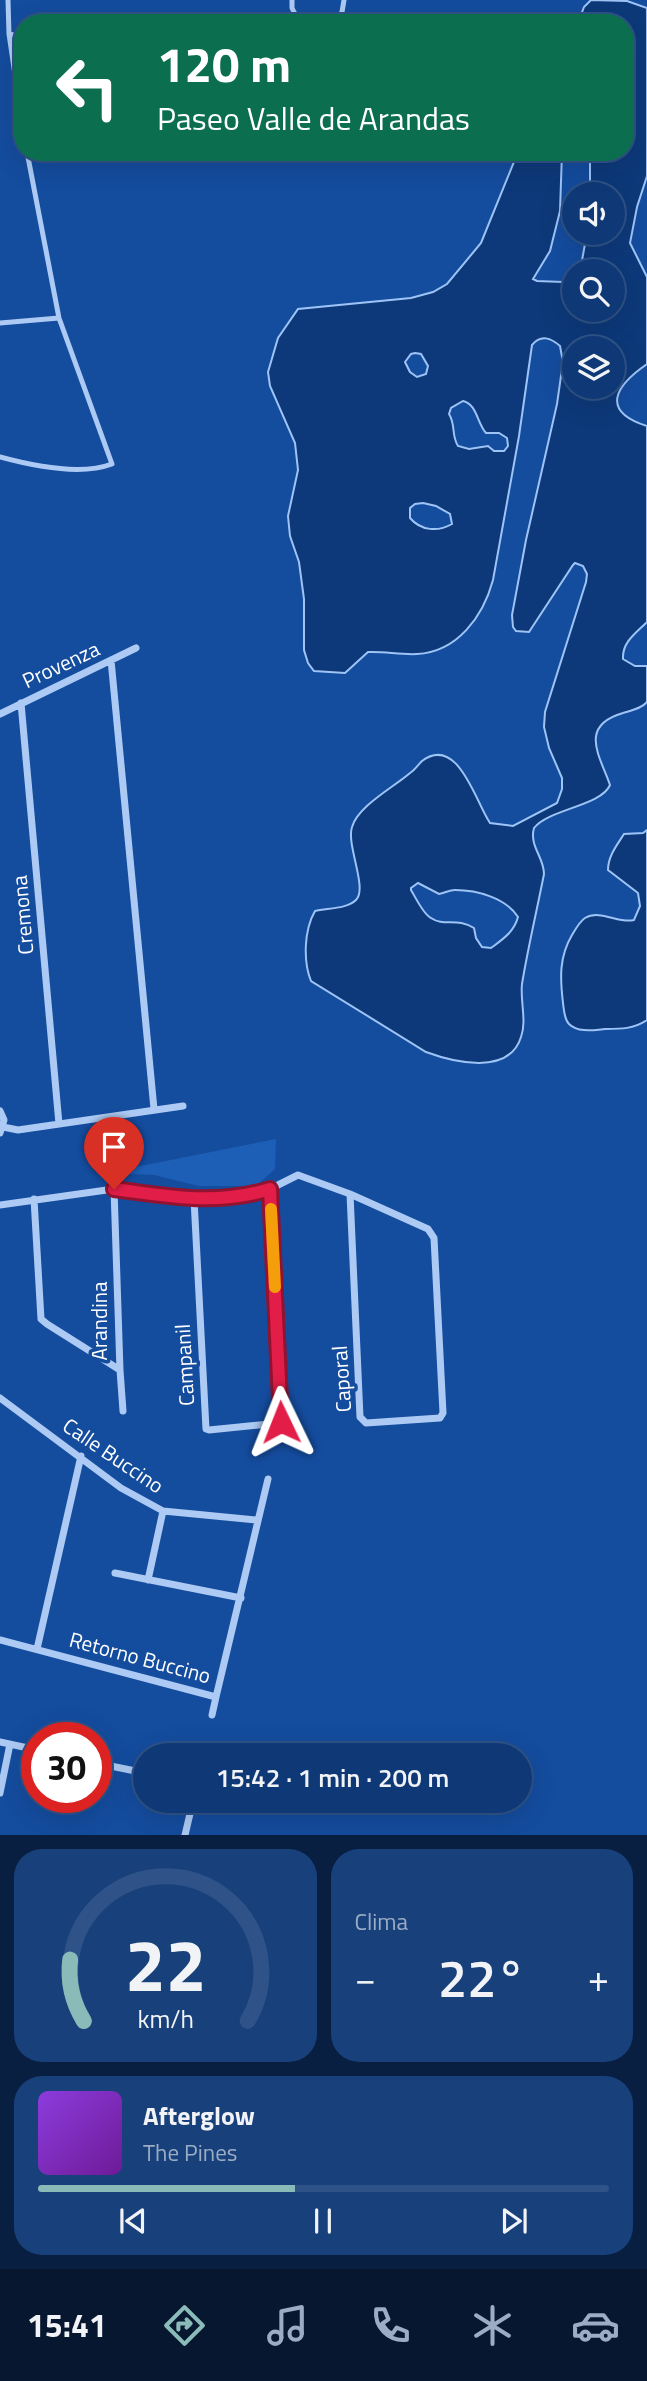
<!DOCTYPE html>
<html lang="es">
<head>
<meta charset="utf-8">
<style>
  body { margin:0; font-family:"Titillium Web",sans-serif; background:#18407b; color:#f1f3f6; height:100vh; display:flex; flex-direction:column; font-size:26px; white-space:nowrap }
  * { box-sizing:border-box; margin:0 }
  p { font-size:23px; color:#9bacc5 }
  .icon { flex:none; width:38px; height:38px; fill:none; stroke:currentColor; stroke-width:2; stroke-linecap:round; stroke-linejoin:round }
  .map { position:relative; height:1835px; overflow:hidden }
  .sheet { display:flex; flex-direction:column; gap:14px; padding:14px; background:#081f41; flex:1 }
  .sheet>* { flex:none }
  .banner { position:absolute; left:14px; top:14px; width:620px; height:147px; border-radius:28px; box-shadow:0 7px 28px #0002,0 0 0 2px #2f5388; background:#0b6e4f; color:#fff; overflow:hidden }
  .tools { position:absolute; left:562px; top:182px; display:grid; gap:14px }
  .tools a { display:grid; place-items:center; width:63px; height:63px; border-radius:50%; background:#0f3976; box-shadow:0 7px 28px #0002,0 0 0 2px #2f5388; font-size:35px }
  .speed { position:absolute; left:21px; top:1722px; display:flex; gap:14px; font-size:35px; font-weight:700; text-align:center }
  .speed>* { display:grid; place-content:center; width:91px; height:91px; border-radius:50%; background:#0f3976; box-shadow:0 7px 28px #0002,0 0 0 2px #2f5388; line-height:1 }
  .speed .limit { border:10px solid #d22; background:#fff; color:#111 }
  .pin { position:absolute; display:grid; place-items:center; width:60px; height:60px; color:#fff; margin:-72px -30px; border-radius:50% 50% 50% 0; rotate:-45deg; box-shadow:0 0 7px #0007 }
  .pin .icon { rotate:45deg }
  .me { position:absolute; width:77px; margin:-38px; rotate:358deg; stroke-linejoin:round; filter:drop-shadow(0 0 5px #0008) }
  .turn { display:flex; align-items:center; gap:24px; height:147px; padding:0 28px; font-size:32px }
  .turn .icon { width:91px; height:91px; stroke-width:2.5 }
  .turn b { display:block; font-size:49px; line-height:60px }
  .big { font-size:52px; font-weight:600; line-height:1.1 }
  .sheet .tile { flex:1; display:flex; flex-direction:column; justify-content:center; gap:10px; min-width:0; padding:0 24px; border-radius:28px; background:#18407b }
  .sheet .dial { align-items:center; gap:0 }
  .dial svg { height:182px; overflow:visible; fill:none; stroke:#2f5388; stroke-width:7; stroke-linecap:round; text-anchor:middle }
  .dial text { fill:#f1f3f6; stroke:none }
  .song { display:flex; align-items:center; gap:21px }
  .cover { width:84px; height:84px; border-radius:10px; background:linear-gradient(135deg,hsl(270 70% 55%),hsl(280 70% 35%)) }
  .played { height:7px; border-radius:4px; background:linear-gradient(90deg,#8bbbb9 45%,#2f5388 45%) }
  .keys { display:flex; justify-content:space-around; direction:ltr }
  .heat { display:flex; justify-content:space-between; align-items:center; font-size:38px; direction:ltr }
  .sheet .tiles { flex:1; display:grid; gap:14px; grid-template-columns:1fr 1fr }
  .tile:last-child { grid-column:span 2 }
  .trip { position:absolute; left:133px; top:1743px; width:399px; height:70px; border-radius:35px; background:#0f3976; box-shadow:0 7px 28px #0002,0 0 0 2px #2f5388; font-weight:600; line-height:70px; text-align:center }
  .tabs { display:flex; height:112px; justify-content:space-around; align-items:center; background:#06172f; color:#9bacc5 }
  .tabs .icon { width:49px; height:49px }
  .tabs .current { color:#8bbbb9 }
  .tabs b { font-size:32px; color:#f1f3f6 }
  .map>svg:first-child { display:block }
  .green { fill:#1d5eb7 }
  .water { fill:#0d397a; stroke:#9ec4f6; stroke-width:2; fill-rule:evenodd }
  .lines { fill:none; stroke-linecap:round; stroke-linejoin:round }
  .service { stroke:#accaf3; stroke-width:5 }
  .minor { stroke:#accaf3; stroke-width:7 }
  .route-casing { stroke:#92132f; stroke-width:18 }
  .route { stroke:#e11d48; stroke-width:12 }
  .slow { stroke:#f59e0b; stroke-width:12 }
  .labels { text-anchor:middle; stroke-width:7; stroke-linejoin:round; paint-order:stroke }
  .street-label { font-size:21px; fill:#fff; stroke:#144c9e }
</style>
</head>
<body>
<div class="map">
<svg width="647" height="1835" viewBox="0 0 647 1835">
  <rect width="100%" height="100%" fill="#144c9e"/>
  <!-- green -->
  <path class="green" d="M 276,1139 L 275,1169 L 256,1186 L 199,1186 L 154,1175 L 105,1173 Z"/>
  <!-- water -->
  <path class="water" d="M 591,0 L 627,1 L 647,8 L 647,176 L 637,207 L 630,243 L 647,277 L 647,364 C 615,386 600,411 647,426 L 647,622 C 636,633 622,642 623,659 L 635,666 L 647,666 L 647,702 C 641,709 632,710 623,713 C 578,726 600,756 610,785 C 601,806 549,809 534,828 C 529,846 544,857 544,874 C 537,910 528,947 522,984 C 520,1001 527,1021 521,1037 C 509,1076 453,1062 426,1052 L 311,981 C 303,961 304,930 315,911 C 327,908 347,909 356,900 C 368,888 346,845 352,827 C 358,806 394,787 410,773 C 415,770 418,765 422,761 C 458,734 476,803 490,823 L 513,826 L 557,803 L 562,789 L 562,778 L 549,748 L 544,727 L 545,712 L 586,582 L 587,574 L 583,566 L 575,563 L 573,565 L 529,632 L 516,631 L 513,627 L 512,615 L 526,540 L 557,404 L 563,362 L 560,346 C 551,338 541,334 532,345 L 519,436 L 493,580 C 483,617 457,652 417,654 C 400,655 384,651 368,652 L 345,673 L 314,671 L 308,663 L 304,650 L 304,599 L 299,562 L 290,536 L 288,516 L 298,470 L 295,443 L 270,386 L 268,372 L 278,338 L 298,309 L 411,298 L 433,292 L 447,284 L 481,243 L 518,152 L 562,152 L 560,211 L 550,251 L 533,279 L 537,281 L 563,282 L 574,274 L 574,310 L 612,310 L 612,271 L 576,271 L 581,266 L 587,233 L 612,233 L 612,194 L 590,194 L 590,152 L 625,152 L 625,79 L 633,71 L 630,55 L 625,47 L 625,23 L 578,23 L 584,7 ZM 574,348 L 612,348 L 612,387 L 574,387 ZM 415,353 L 421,354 L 428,366 L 426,374 L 417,377 L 410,372 L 405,362 L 411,354 ZM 463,401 C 477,404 477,423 486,433 L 499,433 L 507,438 L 508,446 L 504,451 L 494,451 L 488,446 L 469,449 L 458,446 C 451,435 456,425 449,414 L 451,408 ZM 423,503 L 436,506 L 450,514 L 452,524 C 438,532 421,531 410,518 L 410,508 L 415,504 ZM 418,883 L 439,894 C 445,893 449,890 455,890 C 477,890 506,898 518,917 C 514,932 503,939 491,948 L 482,947 L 476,938 L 474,928 C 457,917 444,927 431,918 C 423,914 416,898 411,890 L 411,888 Z
    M 647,830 L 647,1020 C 633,1029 622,1029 605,1029 C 594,1030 578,1033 569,1024 C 564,1019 564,1010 563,1003 C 560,978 559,957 572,935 C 575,930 580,921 585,918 C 600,909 619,924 634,920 L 640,906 L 638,893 L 608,870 C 608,856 617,845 624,834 L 643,833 Z"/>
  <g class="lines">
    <!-- service -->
    <path class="service" d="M 8,0 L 9,34 L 23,130
      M 292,0 L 292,8 L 295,14 L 321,20 L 338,17 L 342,12 L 344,0
      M 9,34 L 23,37
      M 0,323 L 59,318
      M 0,457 C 33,466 80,476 112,464 L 59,318 L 27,152"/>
    <!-- minor -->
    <path class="minor" d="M 111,660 L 154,1109
      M 21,703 L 59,1124
      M 0,714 L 136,648
      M 0,1111 L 4,1120 L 0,1133
      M 3,1127 L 18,1130 L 183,1106
      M 34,1199 L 41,1319 L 47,1324 L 120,1370 L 114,1189
      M 194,1199 L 206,1429 L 209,1430 L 279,1423 L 282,1418 L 270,1189
      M 0,1205 L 114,1189 L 194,1199 L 224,1199 L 245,1197 L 270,1189 L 298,1175 L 350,1194 L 428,1229 L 434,1238 L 443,1413 L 440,1418 L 366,1423 L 360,1417 L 350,1194
      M 120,1370 L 123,1411
      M 0,1398 L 121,1488 L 163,1511 L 257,1520
      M 115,1573 L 241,1598
      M 148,1580 L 163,1511
      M 0,1640 L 216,1697 L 212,1715
      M 37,1649 L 81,1456
      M 216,1697 L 268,1479
      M 0,1742 L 37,1750
      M 96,1763 L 145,1773
      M 0,1793 L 10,1744
      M 185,1835 L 193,1801"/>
  </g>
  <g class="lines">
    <!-- route casing -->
    <g class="route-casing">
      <path id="route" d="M 114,1189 C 169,1196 215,1206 270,1189 L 281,1422"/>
    </g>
    <!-- route -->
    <use href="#route" class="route"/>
    <!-- slow -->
    <path class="slow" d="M 271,1209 L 275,1287"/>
  </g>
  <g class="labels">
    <!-- street labels -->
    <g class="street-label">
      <text transform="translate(61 665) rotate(-25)" y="7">Provenza</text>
      <text transform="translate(23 915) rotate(-95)" y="7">Cremona</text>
      <text transform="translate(100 1321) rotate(-90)" y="7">Arandina</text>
      <text transform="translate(185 1365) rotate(-93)" y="7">Campanil</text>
      <text transform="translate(342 1379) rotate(-94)" y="7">Caporal</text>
      <text transform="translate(113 1456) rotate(34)" y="7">Calle Buccino</text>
      <text transform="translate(140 1658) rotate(15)" y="7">Retorno Buccino</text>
    </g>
  </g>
</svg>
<div class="tools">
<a><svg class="icon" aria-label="sound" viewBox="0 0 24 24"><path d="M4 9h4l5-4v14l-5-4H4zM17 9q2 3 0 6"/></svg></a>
<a><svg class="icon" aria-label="search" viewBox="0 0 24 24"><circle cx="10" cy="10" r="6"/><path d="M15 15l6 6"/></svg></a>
<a><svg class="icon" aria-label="layers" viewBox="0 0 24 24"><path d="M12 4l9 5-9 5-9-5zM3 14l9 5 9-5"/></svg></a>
</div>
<div class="speed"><div class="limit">30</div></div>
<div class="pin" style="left:114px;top:1189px;background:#d93025"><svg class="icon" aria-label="arrive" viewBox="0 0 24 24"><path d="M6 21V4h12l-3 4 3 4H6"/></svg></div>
<svg class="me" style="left:281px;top:1422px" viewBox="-20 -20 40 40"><path d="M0-17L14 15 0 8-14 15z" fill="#e11d48" stroke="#fff" stroke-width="4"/></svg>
<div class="trip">15:42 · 1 min · 200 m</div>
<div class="banner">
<div class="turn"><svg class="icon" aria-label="left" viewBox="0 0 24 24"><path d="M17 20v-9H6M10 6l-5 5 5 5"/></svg><div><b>120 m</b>Paseo Valle de Arandas</div></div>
</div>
</div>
<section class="sheet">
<div class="tiles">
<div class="tile dial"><svg viewBox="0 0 100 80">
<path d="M14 69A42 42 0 1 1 86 69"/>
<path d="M14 69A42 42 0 0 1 8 42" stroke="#8bbbb9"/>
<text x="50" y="56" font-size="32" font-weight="700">22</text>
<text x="50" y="72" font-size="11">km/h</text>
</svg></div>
<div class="tile"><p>Clima</p>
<div class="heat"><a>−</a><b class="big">22°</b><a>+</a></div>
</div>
<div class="tile">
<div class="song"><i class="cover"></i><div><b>Afterglow</b><p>The Pines</p></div></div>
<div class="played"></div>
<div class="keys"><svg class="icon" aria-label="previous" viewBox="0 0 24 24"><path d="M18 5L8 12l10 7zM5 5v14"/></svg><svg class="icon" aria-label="pause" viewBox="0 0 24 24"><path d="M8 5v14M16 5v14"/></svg><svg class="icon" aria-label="next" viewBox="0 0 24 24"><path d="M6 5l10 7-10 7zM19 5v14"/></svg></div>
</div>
</div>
</section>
<nav class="tabs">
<b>15:41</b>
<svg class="icon current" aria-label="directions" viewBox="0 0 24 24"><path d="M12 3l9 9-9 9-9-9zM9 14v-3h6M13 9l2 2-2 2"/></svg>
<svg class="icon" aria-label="music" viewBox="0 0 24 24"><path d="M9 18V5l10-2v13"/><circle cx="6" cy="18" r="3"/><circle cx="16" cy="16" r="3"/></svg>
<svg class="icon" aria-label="phone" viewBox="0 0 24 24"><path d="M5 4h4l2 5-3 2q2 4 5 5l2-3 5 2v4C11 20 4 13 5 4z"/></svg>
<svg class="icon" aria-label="climate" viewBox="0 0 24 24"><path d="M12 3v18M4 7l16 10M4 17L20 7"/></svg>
<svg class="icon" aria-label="car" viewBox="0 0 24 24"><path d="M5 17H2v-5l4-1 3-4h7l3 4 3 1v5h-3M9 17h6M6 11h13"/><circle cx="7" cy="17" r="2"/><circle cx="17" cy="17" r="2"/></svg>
</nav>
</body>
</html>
